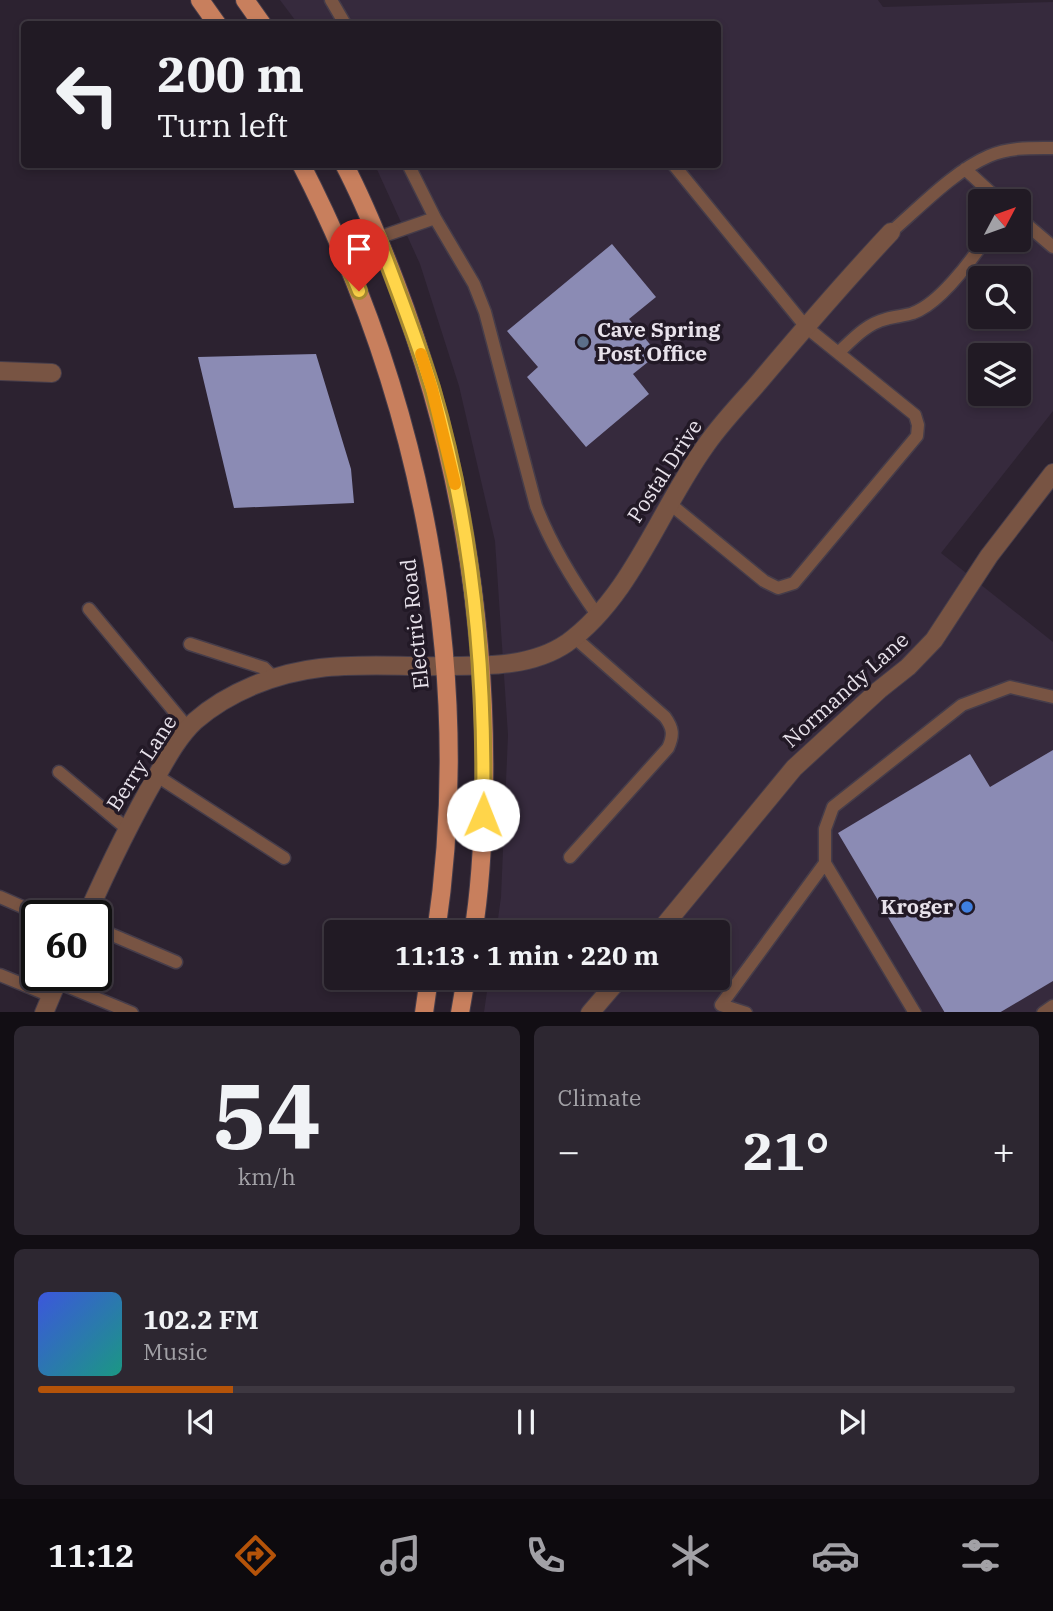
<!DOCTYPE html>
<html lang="en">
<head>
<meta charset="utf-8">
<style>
  body { margin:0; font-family:"IBM Plex Serif",serif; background:#2d2731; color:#f1f3f6; height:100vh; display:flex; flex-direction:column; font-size:26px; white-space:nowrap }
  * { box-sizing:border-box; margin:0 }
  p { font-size:23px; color:#a2a1a6 }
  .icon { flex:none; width:38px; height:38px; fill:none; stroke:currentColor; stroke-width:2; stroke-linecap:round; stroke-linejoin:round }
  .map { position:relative; height:1012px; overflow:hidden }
  .sheet { display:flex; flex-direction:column; gap:14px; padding:14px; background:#120e14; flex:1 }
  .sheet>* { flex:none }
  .top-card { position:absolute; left:21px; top:21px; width:700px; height:147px; border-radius:7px; box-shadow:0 4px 10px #0003,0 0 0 2px #3e3841; background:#211a24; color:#f1f3f6; overflow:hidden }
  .needle { width:46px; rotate:49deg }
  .controls { position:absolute; left:968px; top:189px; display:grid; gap:14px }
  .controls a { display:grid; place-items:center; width:63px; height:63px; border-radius:7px; background:#211a24; box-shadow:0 4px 10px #0003,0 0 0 2px #3e3841; font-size:35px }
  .speed { position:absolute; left:21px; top:900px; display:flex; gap:14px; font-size:35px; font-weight:700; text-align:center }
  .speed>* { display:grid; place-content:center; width:91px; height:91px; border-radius:50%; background:#211a24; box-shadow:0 4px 10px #0003,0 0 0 2px #3e3841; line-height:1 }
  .speed .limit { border:4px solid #111; border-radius:10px; background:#fff; color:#111 }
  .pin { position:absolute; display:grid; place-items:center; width:60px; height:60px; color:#fff; margin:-72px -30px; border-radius:50% 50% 50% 0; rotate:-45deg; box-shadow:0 0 7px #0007 }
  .pin .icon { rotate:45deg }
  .me { position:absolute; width:77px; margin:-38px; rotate:1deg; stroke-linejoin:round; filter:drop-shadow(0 0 5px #0008) }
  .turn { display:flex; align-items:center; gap:24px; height:147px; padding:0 21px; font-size:32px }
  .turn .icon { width:91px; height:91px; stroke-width:2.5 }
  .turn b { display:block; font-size:49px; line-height:60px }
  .big { font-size:52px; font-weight:700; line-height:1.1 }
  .sheet .tile { flex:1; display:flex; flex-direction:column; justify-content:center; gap:10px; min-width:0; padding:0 24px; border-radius:10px; background:#2d2731 }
  .sheet .dial { align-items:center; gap:0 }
  .dial b { font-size:91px; line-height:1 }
  .song { display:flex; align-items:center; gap:21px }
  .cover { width:84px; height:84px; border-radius:10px; background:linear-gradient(135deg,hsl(230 70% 55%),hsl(170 70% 35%)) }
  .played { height:7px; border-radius:4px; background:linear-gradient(90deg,#b45309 20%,#3e3841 20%) }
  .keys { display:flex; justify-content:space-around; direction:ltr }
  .heat { display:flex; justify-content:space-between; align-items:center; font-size:38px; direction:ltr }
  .sheet .tiles { flex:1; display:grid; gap:14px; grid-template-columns:1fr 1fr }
  .tile:last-child { grid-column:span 2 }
  .trip { position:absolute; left:324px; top:920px; width:406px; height:70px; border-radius:7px; background:#211a24; box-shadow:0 4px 10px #0003,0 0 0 2px #3e3841; font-weight:700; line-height:70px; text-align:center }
  .tab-bar { display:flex; height:112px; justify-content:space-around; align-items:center; background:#0d0a0e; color:#a2a1a6 }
  .tab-bar .icon { width:49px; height:49px }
  .tab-bar .selected { color:#b45309 }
  .tab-bar b { font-size:32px; color:#f1f3f6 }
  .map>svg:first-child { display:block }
  .built { fill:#362a3d; fill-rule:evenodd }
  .building { fill:#8b8bb4 }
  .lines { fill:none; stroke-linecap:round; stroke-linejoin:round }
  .service-casing { stroke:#463d4a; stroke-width:15 }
  .minor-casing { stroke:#463d4a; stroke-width:20 }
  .primary-casing { stroke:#463d4a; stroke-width:20 }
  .service { stroke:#785443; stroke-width:12 }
  .minor { stroke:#785443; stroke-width:18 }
  .primary { stroke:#c87f5d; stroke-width:18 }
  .route-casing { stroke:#a68a30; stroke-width:18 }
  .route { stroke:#ffd54a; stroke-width:12 }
  .slow { stroke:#f59e0b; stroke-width:12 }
  .service-dot { fill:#5c6f8a; stroke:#221926; stroke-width:2.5 }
  .shop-dot { fill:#3f7fe0; stroke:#221926; stroke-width:2.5 }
  .labels { text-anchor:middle; stroke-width:7; stroke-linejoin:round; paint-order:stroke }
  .poi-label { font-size:21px; font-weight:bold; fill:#e8e2eb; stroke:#221926; text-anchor:start }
  .street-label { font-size:21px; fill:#e8e2eb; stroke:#221926 }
</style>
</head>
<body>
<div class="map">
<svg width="1053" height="1013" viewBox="0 0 1053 1013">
  <rect width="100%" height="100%" fill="#2c2230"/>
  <!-- built -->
  <path class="built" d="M 280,0 L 878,0 L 883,7 L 1053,2 L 1053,411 L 941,553 L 1053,642 L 1053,1012 L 484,1012 L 489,978 L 718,978 L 718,933 L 496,933 L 501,897 L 508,735 L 495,541 L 459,386 L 420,264 L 375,165 L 718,164 L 718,24 L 298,24 ZM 980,201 L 1018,201 L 1018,240 L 980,240 ZM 980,278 L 1018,278 L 1018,317 L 980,317 ZM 980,355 L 1018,355 L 1018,394 L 980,394 Z"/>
  <!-- building -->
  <path class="building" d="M 612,244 L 656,297 L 629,319 L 658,354 L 633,374 L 649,394 L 586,447 L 527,377 L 538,367 L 507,331 Z
    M 316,354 L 351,469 L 354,503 L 234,508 L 198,357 Z
    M 1053,750 L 1053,981 L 999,1013 L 945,1013 L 838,833 L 970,754 L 990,787 Z"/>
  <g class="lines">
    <!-- service casing -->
    <g class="service-casing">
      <path id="service" d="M 331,0 L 345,24
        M 408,164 L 435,218
        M 965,169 L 1000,201
        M 1018,217 L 1053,247
        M 891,232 C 920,207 954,171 989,156 C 1009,147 1032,148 1053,148
        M 343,250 L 435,218 L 474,284 L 485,312 L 536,506 C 552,547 573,581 598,616
        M 838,353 C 853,339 866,324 886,319 C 895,316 905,316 913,313 C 939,304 970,262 985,240
        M 669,503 L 764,581 L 778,588 L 794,583 L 917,436 L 918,425 L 915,415 L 806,327 L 673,164
        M 89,609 L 188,728
        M 190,644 L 264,668 L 275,679
        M 59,772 L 126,828
        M 157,776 L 284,858
        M 570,857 L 668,748 C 674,735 673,728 665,717 L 574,637
        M 0,897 L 41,915
        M 96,928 L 176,962
        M 0,975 L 51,996
        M 57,982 L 132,1013
        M 746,1013 L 721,1005 L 825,863
        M 915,1013 L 825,863 L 825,829 L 833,807 L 962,705 L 1010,687 L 1053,697
        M 1043,1013 L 1053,1006"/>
    </g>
    <!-- minor casing -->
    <g class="minor-casing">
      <path id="minor" d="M 0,371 L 52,373
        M 87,915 C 108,868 130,822 156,777 C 167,758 178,737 195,721 C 228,692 276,673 320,668 C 361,663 403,667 445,666 C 486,666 532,667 567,643 C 631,597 659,511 704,448 C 720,424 741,403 759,382 C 802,331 846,280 891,232
        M 658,933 L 794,768 L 879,690 L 908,667 L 934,640 L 989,556 L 1053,473
        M 44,1013 L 60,975
        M 590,1013 L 620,978"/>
    </g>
    <!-- primary casing -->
    <g class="primary-casing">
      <path id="primary" d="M 200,0 L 217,24
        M 245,0 L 262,24
        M 301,164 C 422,399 475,671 436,933
        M 344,164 C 364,202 380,242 395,281 C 457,443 487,617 484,790 C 483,838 481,886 473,933
        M 424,1013 L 429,978
        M 460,1013 L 466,978"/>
    </g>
    <!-- service -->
    <use href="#service" class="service"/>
    <!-- minor -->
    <use href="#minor" class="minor"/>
    <!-- primary -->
    <use href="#primary" class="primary"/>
  </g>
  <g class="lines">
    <!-- route casing -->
    <g class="route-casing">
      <path id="route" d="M 359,291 L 342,250 L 378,238 C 397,288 416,337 432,388 C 473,527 486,671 483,815"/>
    </g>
    <!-- route -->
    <use href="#route" class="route"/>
    <!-- slow -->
    <path class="slow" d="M 421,354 L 432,389 L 455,484"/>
  </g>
  <!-- markers -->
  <circle class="service-dot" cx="583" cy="342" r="7"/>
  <circle class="shop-dot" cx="967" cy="907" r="7"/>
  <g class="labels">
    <!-- poi labels -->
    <g class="poi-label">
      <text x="597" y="337">Cave Spring<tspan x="597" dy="24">Post Office</tspan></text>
      <text x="953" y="914" text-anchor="end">Kroger</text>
    </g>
    <!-- street labels -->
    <g class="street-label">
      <text transform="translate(665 471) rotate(-57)" y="7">Postal Drive</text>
      <text transform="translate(415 624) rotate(-96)" y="7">Electric Road</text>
      <text transform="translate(846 690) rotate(-42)" y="7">Normandy Lane</text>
      <text transform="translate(142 763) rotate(-57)" y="7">Berry Lane</text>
    </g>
  </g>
</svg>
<div class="controls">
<a><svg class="needle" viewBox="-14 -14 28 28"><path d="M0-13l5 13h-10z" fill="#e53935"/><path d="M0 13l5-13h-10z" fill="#a2a1a6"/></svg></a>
<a><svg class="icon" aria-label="search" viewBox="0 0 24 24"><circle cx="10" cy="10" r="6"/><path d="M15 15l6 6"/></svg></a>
<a><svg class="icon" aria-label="layers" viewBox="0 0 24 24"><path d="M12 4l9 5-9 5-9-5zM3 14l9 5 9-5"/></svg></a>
</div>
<div class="speed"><div class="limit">60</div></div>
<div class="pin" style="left:359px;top:291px;background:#d93025"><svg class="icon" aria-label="arrive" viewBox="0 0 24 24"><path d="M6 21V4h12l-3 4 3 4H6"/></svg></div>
<svg class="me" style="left:483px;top:815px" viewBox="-20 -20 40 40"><circle r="19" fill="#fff"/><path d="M0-13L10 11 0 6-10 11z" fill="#ffd54a"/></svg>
<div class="trip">11:13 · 1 min · 220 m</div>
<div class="top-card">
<div class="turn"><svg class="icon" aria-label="left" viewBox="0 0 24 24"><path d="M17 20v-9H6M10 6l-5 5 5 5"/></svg><div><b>200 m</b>Turn left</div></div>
</div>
</div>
<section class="sheet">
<div class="tiles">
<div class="tile dial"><b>54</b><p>km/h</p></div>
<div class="tile"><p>Climate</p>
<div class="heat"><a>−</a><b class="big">21°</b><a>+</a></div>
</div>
<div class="tile">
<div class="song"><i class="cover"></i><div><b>102.2 FM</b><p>Music</p></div></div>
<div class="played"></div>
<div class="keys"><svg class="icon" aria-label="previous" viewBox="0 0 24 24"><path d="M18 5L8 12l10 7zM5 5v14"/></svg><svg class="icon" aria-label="pause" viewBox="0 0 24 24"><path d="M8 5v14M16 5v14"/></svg><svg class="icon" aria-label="next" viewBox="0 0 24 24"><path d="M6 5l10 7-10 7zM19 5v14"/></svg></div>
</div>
</div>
</section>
<nav class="tab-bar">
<b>11:12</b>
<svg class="icon selected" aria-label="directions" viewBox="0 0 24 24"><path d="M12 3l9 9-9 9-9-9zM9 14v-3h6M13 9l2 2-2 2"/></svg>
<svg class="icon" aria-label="music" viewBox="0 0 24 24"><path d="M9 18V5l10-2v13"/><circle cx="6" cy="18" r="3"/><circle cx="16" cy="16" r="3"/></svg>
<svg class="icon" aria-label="phone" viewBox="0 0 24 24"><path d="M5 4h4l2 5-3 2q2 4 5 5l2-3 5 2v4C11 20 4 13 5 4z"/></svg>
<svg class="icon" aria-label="climate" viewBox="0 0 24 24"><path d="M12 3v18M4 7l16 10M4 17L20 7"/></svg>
<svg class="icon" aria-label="car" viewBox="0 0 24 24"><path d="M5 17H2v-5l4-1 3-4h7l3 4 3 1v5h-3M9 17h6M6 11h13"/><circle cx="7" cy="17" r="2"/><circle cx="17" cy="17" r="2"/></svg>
<svg class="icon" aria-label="filters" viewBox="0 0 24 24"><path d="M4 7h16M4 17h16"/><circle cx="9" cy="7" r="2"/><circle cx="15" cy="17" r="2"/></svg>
</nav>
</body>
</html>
